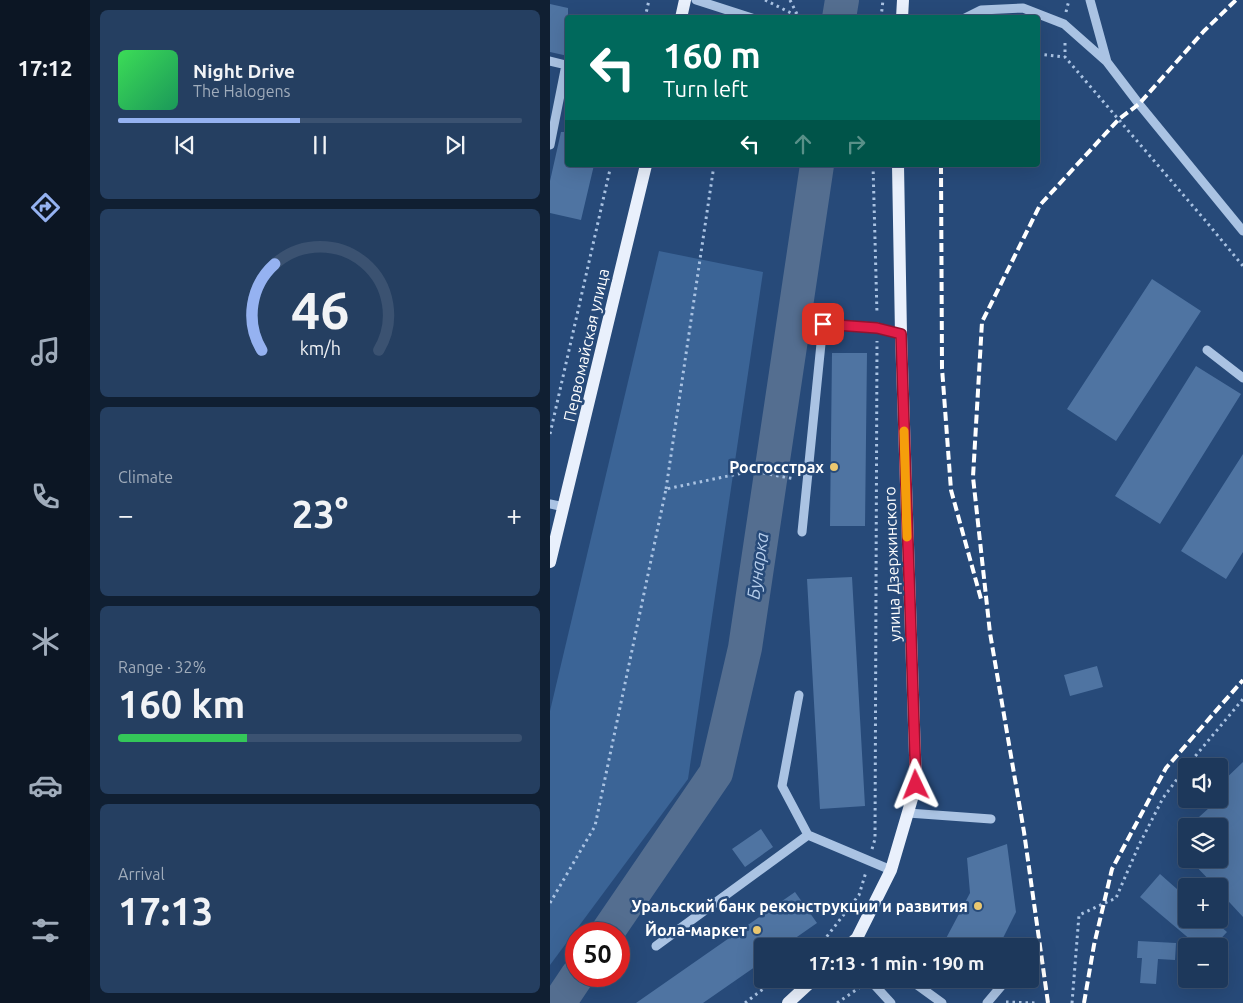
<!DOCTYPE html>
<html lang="en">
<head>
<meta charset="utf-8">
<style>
  body { margin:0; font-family:Ubuntu,sans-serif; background:#253f61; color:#f1f3f6; height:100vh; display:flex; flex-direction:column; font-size:19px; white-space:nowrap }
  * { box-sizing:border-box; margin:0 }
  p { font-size:16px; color:#a0acbb }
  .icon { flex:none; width:28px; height:28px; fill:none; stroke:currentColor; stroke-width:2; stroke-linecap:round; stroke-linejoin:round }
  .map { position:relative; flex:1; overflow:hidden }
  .details { display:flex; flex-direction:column; gap:10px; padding:10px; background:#101f32; width:460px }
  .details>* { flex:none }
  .banner { position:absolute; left:15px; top:15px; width:475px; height:152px; border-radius:5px; box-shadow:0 5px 20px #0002,0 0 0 1px #3b5271; background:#00695c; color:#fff; overflow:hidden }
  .buttons { position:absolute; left:628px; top:758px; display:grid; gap:10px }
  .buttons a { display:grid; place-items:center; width:50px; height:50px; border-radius:5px; background:#1d385b; box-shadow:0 5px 20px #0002,0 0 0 1px #3b5271; font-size:25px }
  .speed { position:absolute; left:15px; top:922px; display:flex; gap:10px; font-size:25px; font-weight:700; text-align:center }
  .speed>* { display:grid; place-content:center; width:65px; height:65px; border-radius:50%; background:#1d385b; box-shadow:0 5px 20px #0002,0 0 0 1px #3b5271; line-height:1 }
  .speed .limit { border:8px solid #d22; background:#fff; color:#111 }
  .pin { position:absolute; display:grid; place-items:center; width:42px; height:42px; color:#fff; margin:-21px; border-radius:10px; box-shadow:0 2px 8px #0006 }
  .me { position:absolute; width:55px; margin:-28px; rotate:358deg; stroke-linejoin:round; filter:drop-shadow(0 0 4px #0008) }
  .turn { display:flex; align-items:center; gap:18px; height:105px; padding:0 15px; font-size:22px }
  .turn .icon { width:65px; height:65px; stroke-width:2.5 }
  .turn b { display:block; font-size:35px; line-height:42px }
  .lanes { display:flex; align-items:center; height:48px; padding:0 15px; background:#0003; justify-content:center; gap:25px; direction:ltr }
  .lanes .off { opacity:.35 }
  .big { font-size:38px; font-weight:700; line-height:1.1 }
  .details .card { flex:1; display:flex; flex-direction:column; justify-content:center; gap:8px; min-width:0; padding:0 18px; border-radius:8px; background:#253f61 }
  .details .dial { align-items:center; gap:0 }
  .dial svg { height:130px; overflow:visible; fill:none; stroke:#3b5271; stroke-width:7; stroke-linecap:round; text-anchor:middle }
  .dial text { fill:#f1f3f6; stroke:none }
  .song { display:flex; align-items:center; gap:15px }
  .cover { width:60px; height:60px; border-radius:8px; background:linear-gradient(135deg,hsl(130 70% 55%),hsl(150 70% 35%)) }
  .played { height:5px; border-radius:2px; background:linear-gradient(90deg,#95b2f1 45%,#3b5271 45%) }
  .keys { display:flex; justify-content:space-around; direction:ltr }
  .heat { display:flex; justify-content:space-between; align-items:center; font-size:28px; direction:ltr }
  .charge { height:8px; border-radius:4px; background:linear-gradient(90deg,#34c759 32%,#3b5271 0) }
  .trip { position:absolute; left:204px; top:938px; width:285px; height:50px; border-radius:5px; background:#1d385b; box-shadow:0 5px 20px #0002,0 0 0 1px #3b5271; font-weight:700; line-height:50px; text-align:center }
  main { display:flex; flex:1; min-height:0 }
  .menu { display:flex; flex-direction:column; width:90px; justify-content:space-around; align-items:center; background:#0c1624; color:#a0acbb }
  .menu .icon { width:35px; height:35px }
  .menu .current { color:#95b2f1 }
  .menu b { font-size:22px; color:#f1f3f6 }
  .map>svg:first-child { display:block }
  .green { fill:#3b6496 }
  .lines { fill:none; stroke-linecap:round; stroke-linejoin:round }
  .river { stroke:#546e90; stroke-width:34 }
  .building { fill:#4f74a2 }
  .path { stroke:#aac3e3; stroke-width:3; stroke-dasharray:2.5 4; stroke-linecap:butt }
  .minor { stroke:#aac3e3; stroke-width:9 }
  .major { stroke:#e9f0fc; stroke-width:12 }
  .rail { stroke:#fff; stroke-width:4; stroke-dasharray:9 4; stroke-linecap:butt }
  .route-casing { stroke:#92132f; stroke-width:12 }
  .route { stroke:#e11d48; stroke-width:9 }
  .slow { stroke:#f59e0b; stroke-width:9 }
  .poi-dot { fill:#ebc870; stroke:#274a79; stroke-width:2 }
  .labels { text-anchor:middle; stroke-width:5; stroke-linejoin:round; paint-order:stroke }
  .street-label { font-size:16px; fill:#fff; stroke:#274a79 }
  .poi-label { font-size:16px; font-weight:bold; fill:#fff; stroke:#274a79; text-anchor:end }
  .water-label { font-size:18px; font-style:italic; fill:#b5cdeb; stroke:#274a79 }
</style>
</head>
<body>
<main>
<nav class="menu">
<b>17:12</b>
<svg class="icon current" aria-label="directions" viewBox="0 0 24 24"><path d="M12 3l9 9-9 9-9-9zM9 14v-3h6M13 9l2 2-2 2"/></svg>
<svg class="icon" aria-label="music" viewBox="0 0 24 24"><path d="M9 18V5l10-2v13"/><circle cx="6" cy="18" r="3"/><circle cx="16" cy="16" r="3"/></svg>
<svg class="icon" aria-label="phone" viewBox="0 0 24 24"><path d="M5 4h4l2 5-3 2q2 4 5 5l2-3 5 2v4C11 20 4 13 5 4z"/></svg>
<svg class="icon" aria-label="climate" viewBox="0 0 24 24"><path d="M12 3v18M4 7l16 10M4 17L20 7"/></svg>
<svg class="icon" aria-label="car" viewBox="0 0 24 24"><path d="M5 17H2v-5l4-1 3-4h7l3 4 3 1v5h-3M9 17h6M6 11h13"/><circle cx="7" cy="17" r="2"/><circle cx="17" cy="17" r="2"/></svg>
<svg class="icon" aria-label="filters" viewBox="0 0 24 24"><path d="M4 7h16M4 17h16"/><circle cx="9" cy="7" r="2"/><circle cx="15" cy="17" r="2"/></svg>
</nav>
<section class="details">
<div class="card">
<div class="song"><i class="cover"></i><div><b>Night Drive</b><p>The Halogens</p></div></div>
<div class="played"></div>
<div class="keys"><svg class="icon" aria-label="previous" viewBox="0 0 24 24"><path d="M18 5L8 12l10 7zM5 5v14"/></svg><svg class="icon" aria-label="pause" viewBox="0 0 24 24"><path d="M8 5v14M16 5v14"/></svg><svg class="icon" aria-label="next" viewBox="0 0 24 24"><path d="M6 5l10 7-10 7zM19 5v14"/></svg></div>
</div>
<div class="card dial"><svg viewBox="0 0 100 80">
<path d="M14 69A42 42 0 1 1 86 69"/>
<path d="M14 69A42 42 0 0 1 22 16" stroke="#95b2f1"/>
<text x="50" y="56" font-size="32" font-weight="700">46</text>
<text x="50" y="72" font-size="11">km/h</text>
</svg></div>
<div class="card"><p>Climate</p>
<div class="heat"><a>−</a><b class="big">23°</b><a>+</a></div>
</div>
<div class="card"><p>Range · 32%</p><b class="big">160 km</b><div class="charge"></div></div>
<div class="card"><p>Arrival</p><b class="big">17:13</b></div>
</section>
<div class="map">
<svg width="693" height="1003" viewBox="0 0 693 1003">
  <rect width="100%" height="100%" fill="#274a79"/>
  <!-- green -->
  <path class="green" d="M 109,251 L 213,272 L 138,779 L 0,965 L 0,711 Z"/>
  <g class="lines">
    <!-- river -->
    <path class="river" d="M 289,18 L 292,0
      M 56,934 L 166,773 L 195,648 L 267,165
      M 9,1003 L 27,976"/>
  </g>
  <!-- building -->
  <path class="building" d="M 0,4 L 18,8 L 18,56 L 0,52 Z
    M 11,132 L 18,132 L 18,165 L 44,165 L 31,220 L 0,213 L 0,181 Z
    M 602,279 L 651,311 L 566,441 L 517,409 Z
    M 282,353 L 317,353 L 315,526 L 280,526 Z
    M 646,366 L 691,394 L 610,524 L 565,496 Z
    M 693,454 L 693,552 L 676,579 L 631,551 Z
    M 302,577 L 315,806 L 270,809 L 257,579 Z
    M 547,666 L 553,687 L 520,696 L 514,675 Z
    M 693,762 L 693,917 L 669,891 L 669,886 L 665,886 L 639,859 L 669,859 L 669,826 L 639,826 L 669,799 L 669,785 Z
    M 211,829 L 223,847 L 195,867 L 182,849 Z
    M 457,844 L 466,912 L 449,946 L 392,946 L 420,893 L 417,858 Z
    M 610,874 L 636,897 L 636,919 L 662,919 L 677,932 L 664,946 L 648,946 L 590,897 Z
    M 245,892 L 267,923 L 234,946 L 212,946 L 212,962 L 153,1003 L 86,1003 Z
    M 588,941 L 626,943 L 625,960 L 608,959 L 606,984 L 590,983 L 592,958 L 587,958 Z"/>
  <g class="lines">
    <!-- path -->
    <path class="path" d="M 215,0 L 251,18
      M 240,0 L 248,16
      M 516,12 L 519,0
      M 95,18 L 99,0
      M 331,18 L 333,0
      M 515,43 L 515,57
      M 488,54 L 515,57 L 654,219 L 693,266
      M 323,165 L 327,314
      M 0,434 L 61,165
      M 116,489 L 164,165
      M 637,766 L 693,699
      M 322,849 L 325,839 L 327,341
      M 0,903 L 45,826 L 116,489 L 202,471 L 245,479
      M 268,946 L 271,944 L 309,895 L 316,872
      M 456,1002 L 487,1003
      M 195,1003 L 226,979
      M 287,1003 L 309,988
      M 522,1003 L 529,915 L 566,898 L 589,845 L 613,798 L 636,767"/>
    <!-- minor -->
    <path class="minor" d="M 146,0 L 202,18
      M 540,0 L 557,62
      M 415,18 L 431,10 L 473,8 L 514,24 L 557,62 L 589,104 L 693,231
      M 0,61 L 16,65 L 0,145
      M 657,350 L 693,378
      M 0,504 L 14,507
      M 252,532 L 273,324 L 327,327 L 351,334
      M 249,695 L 232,786 L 258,835 L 341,870
      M 358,813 L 441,819
      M 307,938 L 318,946
      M 106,946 L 258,835
      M 319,979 L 341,1003
      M 359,979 L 392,1003
      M 437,1003 L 453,984"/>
    <!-- major -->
    <path class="major" d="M 131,18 L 135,0
      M 352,18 L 353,0
      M 0,562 L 96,165
      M 298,946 L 307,938 L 341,870 L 366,785 L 351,334 L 348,165
      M 238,1003 L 264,979"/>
    <!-- rail -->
    <path class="rail" d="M 391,165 L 392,368 L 401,490 L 431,599
      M 498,1003 L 474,832 L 440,633 L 423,477 L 432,322 L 490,205 L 569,119 L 589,104 L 654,31 L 686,0
      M 534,1003 L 544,945 L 562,869 L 616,768 L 693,680"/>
  </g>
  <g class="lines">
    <!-- route casing -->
    <g class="route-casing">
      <path id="route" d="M 273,324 L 327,328 L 351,334 L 366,785"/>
    </g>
    <!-- route -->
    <use href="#route" class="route"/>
    <!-- slow -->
    <path class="slow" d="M 354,431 L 357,537"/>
  </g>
  <!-- markers -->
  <g class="poi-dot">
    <circle cx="284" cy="467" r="5"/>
    <circle cx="428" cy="906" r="5"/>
    <circle cx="207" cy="930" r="5"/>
  </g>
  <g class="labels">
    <!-- street labels -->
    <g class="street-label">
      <text transform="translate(36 345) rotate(-77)" y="6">Первомайская улица</text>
      <text transform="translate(342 564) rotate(-92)" y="6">улица Дзержинского</text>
    </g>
    <!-- poi labels -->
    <g class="poi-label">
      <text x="274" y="473">Росгосстрах</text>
      <text x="418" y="912">Уральский банк реконструкции и развития</text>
      <text x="197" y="936">Йола-маркет</text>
    </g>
    <!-- water labels -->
    <g class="water-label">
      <text transform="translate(208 566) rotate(-82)" y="6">Бунарка</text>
    </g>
  </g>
</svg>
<div class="buttons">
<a><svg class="icon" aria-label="sound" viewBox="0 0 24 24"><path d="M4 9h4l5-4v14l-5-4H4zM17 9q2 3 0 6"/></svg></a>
<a><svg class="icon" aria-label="layers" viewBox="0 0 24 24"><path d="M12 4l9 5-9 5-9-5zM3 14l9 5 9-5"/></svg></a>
<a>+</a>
<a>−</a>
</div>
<div class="speed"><div class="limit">50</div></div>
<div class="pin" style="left:273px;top:324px;background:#d93025"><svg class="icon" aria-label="arrive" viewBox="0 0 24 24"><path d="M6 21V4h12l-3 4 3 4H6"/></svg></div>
<svg class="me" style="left:366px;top:785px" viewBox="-20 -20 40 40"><path d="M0-17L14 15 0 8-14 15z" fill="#e11d48" stroke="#fff" stroke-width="4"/></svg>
<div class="trip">17:13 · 1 min · 190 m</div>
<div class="banner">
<div class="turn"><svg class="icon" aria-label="left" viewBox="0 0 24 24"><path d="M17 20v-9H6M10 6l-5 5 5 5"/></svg><div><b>160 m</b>Turn left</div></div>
<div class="lanes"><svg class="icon" aria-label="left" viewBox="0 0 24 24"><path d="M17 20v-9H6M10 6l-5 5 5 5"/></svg><svg class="icon off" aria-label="ahead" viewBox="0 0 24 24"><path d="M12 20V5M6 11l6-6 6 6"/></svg><svg class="icon off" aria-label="right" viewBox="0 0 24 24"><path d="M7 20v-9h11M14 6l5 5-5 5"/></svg></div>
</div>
</div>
</main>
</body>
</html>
